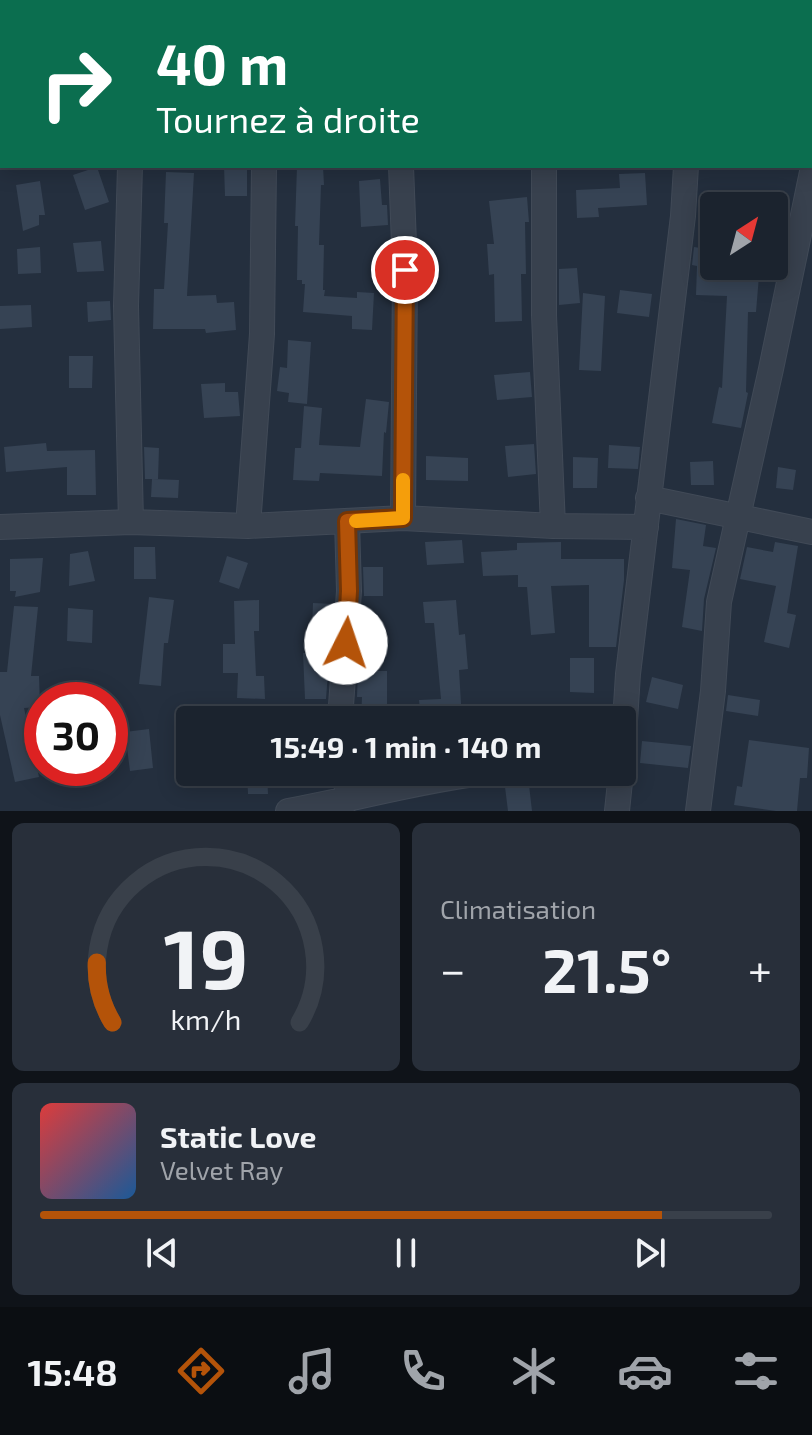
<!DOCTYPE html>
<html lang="fr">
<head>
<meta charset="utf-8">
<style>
  body { margin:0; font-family:"Exo 2",sans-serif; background:#282f3a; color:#f1f3f6; height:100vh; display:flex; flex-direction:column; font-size:30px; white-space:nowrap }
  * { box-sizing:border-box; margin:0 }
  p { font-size:26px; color:#a0a4aa }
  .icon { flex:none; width:44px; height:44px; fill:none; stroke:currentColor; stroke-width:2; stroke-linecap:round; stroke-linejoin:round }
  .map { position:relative; height:811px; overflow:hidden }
  .sheet { display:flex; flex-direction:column; gap:12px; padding:12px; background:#0f1319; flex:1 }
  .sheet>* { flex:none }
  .guide { position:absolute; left:0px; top:0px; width:812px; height:168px; box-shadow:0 4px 20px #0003,0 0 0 2px #39404a; background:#0b6e4f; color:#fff; overflow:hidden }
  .needle { width:52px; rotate:36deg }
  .controls { position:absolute; left:700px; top:192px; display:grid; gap:16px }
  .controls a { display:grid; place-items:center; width:88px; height:88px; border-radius:8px; background:#1b232e; box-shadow:0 4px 20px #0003,0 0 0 2px #39404a; font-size:40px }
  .speed { position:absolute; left:24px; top:682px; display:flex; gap:16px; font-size:40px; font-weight:700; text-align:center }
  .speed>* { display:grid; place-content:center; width:104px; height:104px; border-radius:50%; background:#1b232e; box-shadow:0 4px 20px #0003,0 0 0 2px #39404a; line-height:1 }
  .speed .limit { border:12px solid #d22; background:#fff; color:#111 }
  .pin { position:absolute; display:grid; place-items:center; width:68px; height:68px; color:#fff; margin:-34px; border:4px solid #fff; border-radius:50%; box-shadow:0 2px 8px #0007 }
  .me { position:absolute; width:88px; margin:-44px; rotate:4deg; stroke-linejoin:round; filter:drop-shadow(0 0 6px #0008) }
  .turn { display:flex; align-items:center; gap:28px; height:168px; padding:0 24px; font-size:36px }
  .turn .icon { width:104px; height:104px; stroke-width:2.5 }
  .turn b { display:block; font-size:56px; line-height:68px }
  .big { font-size:60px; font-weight:700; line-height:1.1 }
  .sheet .card { flex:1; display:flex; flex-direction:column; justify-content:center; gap:12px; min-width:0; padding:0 28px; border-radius:12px; background:#282f3a }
  .sheet .dial { align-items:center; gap:0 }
  .dial svg { height:208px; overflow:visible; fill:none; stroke:#39404a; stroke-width:7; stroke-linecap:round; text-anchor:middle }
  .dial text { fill:#f1f3f6; stroke:none }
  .song { display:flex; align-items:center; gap:24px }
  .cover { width:96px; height:96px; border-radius:12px; background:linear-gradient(135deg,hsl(0 70% 55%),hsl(210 70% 35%)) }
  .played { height:8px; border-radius:4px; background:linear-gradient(90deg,#b45309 85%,#39404a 85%) }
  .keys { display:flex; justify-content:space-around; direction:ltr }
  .heat { display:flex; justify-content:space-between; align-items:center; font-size:44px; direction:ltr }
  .sheet .tiles { flex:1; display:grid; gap:12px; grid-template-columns:1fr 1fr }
  .card:last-child { grid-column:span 2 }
  .trip { position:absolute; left:176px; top:706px; width:460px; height:80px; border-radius:8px; background:#1b232e; box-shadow:0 4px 20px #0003,0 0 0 2px #39404a; font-weight:700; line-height:80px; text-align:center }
  .dock { display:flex; height:128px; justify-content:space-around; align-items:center; background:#0b0e12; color:#a0a4aa }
  .dock .icon { width:56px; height:56px }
  .dock .on { color:#b45309 }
  .dock b { font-size:36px; color:#f1f3f6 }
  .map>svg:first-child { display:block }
  .building { fill:#364354 }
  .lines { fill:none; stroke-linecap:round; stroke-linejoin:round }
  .minor-casing { stroke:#414a57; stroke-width:26 }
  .minor { stroke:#38414e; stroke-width:24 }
  .route-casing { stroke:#753606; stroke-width:20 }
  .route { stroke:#b45309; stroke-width:14 }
  .slow { stroke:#f59e0b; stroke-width:14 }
</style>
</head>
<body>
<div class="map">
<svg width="812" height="811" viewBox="0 0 812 811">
  <rect width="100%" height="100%" fill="#242f3e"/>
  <!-- building -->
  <path class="building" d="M 224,166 L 247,166 L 247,196 L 225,196 Z
    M 297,166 L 323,166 L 324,185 L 321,185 L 319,245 L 324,245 L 323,290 L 325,290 L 324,296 L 357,298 L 357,292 L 374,293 L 372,330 L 352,329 L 352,316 L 303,312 L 305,284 L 302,284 L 302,280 L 297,280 L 298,226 L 295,226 Z
    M 97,167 L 109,202 L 85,210 L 73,175 Z
    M 166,172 L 194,173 L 187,296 L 216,295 L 217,303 L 234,302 L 236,330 L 206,333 L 205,329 L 153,329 L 154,289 L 164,289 L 168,223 L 164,223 Z
    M 645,173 L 647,205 L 598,208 L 599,217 L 577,218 L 576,190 L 620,188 L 619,174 Z
    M 380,179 L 382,205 L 387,205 L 388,225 L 361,227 L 359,181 Z
    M 40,181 L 45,215 L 39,215 L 39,225 L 23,231 L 16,185 Z
    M 527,197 L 529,222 L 525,222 L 526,274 L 521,274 L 522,321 L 495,322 L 494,274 L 489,275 L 487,244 L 494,244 L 489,201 Z
    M 101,241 L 104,271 L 77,272 L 73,243 Z
    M 40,247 L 41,273 L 18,274 L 17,249 Z
    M 694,247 L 714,250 L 714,271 L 716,272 L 759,276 L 756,312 L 748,312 L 746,392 L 748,393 L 741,428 L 712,423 L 719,387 L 722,388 L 727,296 L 696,295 L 697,266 L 692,265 Z
    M 577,268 L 580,303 L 559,305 L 559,269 Z
    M 620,290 L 652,294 L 649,317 L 617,313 Z
    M 583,293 L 605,296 L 601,371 L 579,370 Z
    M 110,301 L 111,320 L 88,322 L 87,302 Z
    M 31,305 L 32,327 L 0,329 L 0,306 Z
    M 288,340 L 311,342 L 307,404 L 288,402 L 289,393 L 277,391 L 280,367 L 287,368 Z
    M 69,356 L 93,356 L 92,388 L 69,388 Z
    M 530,372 L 532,397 L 497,400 L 494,375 Z
    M 225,383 L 225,392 L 238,392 L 240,416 L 204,418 L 201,384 Z
    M 366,399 L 389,402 L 386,433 L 384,432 L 382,476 L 320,473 L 319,481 L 293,480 L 295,448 L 301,448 L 304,406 L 322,408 L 319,445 L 360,447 Z
    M 46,443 L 47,451 L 95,450 L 96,495 L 67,495 L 67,467 L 6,472 L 4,447 Z
    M 534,444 L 536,474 L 508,477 L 505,446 Z
    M 609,445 L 640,447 L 638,469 L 608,468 Z
    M 144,447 L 159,448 L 158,479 L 145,479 Z
    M 426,456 L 468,458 L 468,481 L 426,480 Z
    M 573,457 L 598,458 L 597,488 L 573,488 Z
    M 713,461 L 714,485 L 691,485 L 690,462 Z
    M 778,467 L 796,470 L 793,490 L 776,488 Z
    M 152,479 L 179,480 L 178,498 L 151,497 Z
    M 676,519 L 706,525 L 703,546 L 716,548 L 704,599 L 702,631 L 682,627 L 690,570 L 672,568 Z
    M 462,540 L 464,563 L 427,565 L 425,542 Z
    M 561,542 L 561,559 L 624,559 L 624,580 L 616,647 L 589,647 L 589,585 L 551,586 L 555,633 L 531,635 L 527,587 L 518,587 L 518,575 L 483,576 L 481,552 L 517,550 L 517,543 Z
    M 775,542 L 798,546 L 787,613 L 796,615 L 789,648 L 764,642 L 776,586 L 740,579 L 747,547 L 773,552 Z
    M 134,547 L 155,547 L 156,579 L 134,579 Z
    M 88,551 L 95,581 L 69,586 L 70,554 Z
    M 227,556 L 248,563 L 239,589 L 219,582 Z
    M 43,558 L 40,592 L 15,597 L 16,591 L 10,591 L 10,559 Z
    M 363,567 L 383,567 L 383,596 L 364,596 Z
    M 149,597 L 174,600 L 168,643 L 164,643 L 161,686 L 139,684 Z
    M 259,600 L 259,631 L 254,631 L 256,676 L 264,676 L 265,699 L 237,698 L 238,673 L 223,673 L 223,644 L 235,644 L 234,601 Z
    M 456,600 L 459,635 L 465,634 L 468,669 L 459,670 L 462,720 L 421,720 L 419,700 L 441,699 L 434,623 L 425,623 L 423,602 Z
    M 313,603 L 333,604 L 326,699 L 305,699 L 303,653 L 311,653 Z
    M 14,606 L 38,607 L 31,676 L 39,676 L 40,707 L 24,708 L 39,777 L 15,782 L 0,715 L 0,672 L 7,672 Z
    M 68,608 L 93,610 L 92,643 L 67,641 Z
    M 570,658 L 594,658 L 594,693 L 570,692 Z
    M 358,671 L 387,671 L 387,720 L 361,720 L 362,697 L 357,697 Z
    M 652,677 L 683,685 L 678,709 L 646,702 Z
    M 728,695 L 760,700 L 758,716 L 726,711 Z
    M 149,729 L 153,768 L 130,771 L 125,732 Z
    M 749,740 L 809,748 L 807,778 L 800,778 L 797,811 L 776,811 L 734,805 L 737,786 L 742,787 Z
    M 642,741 L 691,746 L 688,768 L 640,763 Z
    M 247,772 L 267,772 L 268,794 L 248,794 Z
    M 529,785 L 532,811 L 508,811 L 505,787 Z"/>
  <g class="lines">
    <!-- minor casing -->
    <g class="minor-casing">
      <path id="minor" d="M 128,0 L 128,2
        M 268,2 L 268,0
        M 400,2 L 401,0
        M 552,2 L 553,0
        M 708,2 L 709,0
        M 130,166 L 126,306 L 131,522
        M 401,166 L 405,270 L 403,518
        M 544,166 L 544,315 L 553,526
        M 648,498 L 812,532
        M 248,526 L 262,334 L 264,166
        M 0,527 L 131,522 L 248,526 L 403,518 L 553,526 L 646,527
        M 340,720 L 349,591 L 347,521
        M 622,768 L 628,674 L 683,216 L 686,166
        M 345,772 L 348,800
        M 288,811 C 355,799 421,780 489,772
        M 617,811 L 621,772
        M 698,811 L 713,691 L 719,602 L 771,369 L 812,172"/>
    </g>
    <!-- minor -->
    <use href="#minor" class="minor"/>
  </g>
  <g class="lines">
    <!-- route casing -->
    <g class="route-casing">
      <path id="route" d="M 346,643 L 349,591 L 347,521 L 403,518 L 405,270"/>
    </g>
    <!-- route -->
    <use href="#route" class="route"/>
    <!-- slow -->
    <path class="slow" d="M 356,521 L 403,518 L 403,480"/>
  </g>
</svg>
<div class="controls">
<a><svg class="needle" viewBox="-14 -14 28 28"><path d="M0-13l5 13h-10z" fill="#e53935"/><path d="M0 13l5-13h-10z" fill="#a0a4aa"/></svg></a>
</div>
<div class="speed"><div class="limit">30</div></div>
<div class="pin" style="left:405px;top:270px;background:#d93025"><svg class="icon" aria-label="arrive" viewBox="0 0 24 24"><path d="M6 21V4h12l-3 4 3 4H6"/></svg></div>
<svg class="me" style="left:346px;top:643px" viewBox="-20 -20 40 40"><circle r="19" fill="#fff"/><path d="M0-13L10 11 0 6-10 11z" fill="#b45309"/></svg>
<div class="trip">15:49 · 1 min · 140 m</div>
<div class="guide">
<div class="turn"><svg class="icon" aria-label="right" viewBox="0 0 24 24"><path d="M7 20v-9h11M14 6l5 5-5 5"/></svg><div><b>40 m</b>Tournez à droite</div></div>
</div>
</div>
<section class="sheet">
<div class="tiles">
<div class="card dial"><svg viewBox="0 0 100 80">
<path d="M14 69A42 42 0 1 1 86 69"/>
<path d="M14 69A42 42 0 0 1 8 46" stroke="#b45309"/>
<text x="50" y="56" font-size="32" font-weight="700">19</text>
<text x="50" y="72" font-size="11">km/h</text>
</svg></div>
<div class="card"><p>Climatisation</p>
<div class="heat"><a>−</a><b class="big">21.5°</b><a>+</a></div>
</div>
<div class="card">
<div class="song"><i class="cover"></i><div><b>Static Love</b><p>Velvet Ray</p></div></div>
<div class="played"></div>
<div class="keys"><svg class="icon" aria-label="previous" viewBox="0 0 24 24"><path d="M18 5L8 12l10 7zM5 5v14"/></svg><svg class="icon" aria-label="pause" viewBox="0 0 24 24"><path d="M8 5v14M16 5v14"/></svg><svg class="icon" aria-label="next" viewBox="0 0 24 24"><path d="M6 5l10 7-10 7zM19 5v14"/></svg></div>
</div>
</div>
</section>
<nav class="dock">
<b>15:48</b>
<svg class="icon on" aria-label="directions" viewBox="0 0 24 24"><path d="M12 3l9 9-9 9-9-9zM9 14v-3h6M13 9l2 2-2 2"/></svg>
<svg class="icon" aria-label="music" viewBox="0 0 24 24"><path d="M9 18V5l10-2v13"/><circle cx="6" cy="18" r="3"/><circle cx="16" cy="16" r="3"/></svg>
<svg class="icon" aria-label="phone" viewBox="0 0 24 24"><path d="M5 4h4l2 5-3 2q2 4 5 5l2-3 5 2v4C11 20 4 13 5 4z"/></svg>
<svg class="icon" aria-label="climate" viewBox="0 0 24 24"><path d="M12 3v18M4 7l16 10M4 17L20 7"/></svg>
<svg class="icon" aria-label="car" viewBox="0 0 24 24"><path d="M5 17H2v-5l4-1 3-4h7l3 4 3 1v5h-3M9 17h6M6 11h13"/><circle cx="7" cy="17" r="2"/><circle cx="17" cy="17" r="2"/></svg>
<svg class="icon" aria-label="filters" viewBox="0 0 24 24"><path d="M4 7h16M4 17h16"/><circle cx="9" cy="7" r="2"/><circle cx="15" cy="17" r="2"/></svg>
</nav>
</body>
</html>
